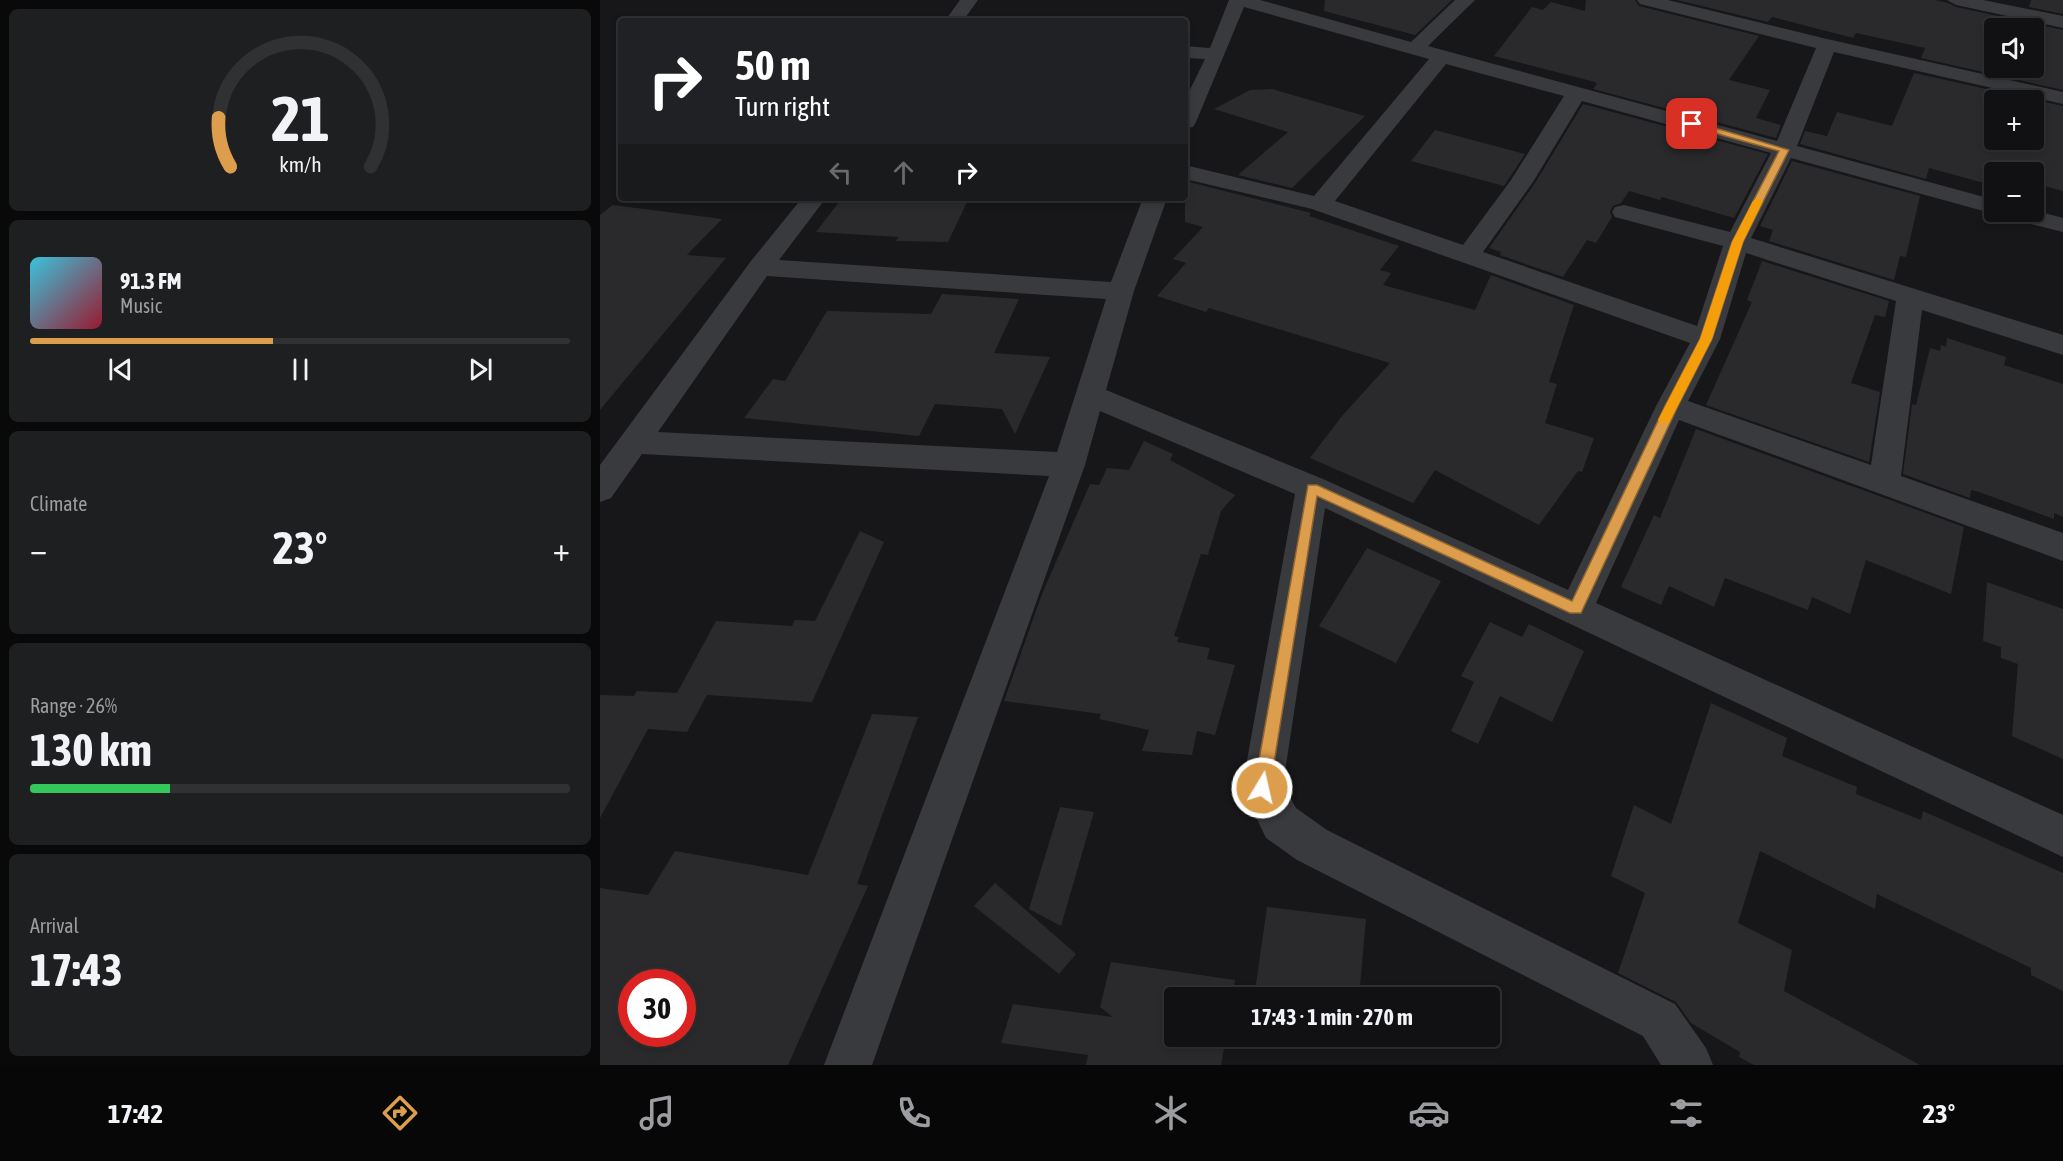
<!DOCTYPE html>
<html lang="en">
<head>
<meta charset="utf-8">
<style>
  body { margin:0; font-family:"Asap Condensed",sans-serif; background:#1e1f21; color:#f1f3f6; height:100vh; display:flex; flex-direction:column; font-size:22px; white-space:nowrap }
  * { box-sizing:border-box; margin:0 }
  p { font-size:20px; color:#9c9da0 }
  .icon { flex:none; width:33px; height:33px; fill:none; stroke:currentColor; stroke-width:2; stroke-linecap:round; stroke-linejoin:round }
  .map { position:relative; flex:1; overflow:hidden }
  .panel { display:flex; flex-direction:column; gap:9px; padding:9px; background:#09090a; width:600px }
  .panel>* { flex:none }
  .top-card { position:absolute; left:18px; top:18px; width:570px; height:183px; border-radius:6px; box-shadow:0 3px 9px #0003,0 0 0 2px #303133; background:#202124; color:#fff; overflow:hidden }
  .controls { position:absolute; left:1384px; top:18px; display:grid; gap:12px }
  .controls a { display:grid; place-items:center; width:60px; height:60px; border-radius:6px; background:#111113; box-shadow:0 3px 9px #0003,0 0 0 2px #303133; font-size:30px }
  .speed { position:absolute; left:18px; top:969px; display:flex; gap:12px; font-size:30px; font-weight:700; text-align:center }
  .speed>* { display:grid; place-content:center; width:78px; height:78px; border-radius:50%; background:#111113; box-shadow:0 3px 9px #0003,0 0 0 2px #303133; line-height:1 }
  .speed .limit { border:9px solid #d22; background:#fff; color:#111 }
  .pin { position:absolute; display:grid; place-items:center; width:51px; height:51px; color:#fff; margin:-26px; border-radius:12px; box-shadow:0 3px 9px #0006 }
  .me { position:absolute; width:66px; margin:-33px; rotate:9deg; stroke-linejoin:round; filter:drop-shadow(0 0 4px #0008) }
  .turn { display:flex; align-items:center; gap:21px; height:126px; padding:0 18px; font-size:27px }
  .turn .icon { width:78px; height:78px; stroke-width:2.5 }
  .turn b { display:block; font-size:42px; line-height:51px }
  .lanes { display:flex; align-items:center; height:57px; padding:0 18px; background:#0003; justify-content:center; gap:30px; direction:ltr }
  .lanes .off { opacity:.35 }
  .big { font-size:45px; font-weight:700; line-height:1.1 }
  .panel .tile { flex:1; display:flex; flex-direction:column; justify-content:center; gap:9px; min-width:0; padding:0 21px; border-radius:9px; background:#1e1f21 }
  .panel .dial { align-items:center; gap:0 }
  .dial svg { height:156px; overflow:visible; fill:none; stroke:#303133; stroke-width:7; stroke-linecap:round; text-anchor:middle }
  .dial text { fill:#f1f3f6; stroke:none }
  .song { display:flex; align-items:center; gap:18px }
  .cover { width:72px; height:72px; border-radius:9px; background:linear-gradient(135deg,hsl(190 70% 55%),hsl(350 70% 35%)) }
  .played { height:6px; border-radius:3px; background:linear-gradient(90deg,#dc9d4c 45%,#303133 45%) }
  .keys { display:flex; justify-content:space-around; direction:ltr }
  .heat { display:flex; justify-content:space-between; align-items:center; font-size:33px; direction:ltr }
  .charge { height:9px; border-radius:4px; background:linear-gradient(90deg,#34c759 26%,#303133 0) }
  .trip { position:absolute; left:564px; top:987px; width:336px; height:60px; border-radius:6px; background:#111113; box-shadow:0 3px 9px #0003,0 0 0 2px #303133; font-weight:700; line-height:60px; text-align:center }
  .menu { display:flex; height:96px; justify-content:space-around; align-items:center; background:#070708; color:#9c9da0 }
  .menu .icon { width:42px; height:42px }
  .menu .on { color:#dc9d4c }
  .menu b { font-size:27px; color:#f1f3f6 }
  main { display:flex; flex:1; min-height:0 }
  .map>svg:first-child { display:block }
  .building { fill:#2a2a2c; fill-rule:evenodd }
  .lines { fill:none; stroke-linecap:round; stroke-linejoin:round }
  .minor { fill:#383a3d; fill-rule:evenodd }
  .route { fill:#dc9d4c; stroke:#8f6631; stroke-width:1.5 }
  .slow { fill:#f59e0b }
</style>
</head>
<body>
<main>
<section class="panel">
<div class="tile dial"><svg viewBox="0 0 100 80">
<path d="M14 69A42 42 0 1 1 86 69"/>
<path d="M14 69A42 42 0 0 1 8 44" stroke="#dc9d4c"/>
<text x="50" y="56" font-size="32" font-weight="700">21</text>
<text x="50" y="72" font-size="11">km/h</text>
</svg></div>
<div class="tile">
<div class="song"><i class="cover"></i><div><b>91.3 FM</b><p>Music</p></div></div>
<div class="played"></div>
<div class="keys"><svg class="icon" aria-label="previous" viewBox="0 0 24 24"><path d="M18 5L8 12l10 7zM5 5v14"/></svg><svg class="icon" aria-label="pause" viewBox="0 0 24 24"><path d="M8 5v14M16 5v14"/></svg><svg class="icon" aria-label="next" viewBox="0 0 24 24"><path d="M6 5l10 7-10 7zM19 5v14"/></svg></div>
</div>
<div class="tile"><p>Climate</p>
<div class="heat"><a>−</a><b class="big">23°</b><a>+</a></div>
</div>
<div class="tile"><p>Range · 26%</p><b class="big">130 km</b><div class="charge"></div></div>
<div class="tile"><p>Arrival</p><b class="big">17:43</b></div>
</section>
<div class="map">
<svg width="1463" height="1065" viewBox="0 0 1463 1065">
  <rect width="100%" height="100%" fill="#171719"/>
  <!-- building -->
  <path class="building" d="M 725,0 L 852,0 L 815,35 L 724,11 Z
    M 986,0 L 1035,0 L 1039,6 L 1159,36 L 1129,80 L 1170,90 L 1156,118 L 1181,125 L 1176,138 L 993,89 L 997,84 L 995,82 L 894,56 L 932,7 L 943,10 L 951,2 L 985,11 Z
    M 1077,0 L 1335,0 L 1348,3 L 1356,7 L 1463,30 L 1463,90 L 1321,58 L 1325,48 L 1256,33 L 1253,38 L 1172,17 L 1168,22 ZM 1395,28 L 1434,28 L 1434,68 L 1395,68 Z
    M 1431,0 L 1463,0 L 1463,14 L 1429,7 Z
    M 1314,73 L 1463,106 L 1463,191 L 1434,183 L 1434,172 L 1395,172 L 1395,186 L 1329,168 L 1326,179 L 1200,144 L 1205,131 L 1227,136 L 1237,112 L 1292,126 ZM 1395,100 L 1434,100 L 1434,140 L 1395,140 Z
    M 672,89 L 765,116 L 692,188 L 638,175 L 688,132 L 614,109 L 650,90 Z
    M 983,104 L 1168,154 L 1134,218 L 1062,197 L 1060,200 L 1029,191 L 1021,203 L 1013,206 L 1010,211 L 1012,217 L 996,243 L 987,240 L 963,277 L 900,255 L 901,252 L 889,248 L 935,183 Z
    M 835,130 L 925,154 L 904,186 L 811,161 Z
    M 1192,161 L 1320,196 L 1306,257 L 1300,256 L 1294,280 L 1169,241 L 1173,230 L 1160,226 Z
    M 585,181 L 711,213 L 709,216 L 799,246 L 780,270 L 791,273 L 783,285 L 875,310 L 891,275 L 974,305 L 949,382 L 957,384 L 945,423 L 994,438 L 982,472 L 978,471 L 939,525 L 835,470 L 813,503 L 710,458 L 742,416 L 790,363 L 609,308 L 606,312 L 557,296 L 586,263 L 573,259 L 603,227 L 585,222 Z
    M 242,198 L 369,198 L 348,242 L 296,241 L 298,237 L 216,232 Z
    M 13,205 L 122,219 L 87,255 L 126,258 L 0,410 L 0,215 Z
    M 1162,261 L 1289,301 L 1285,317 L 1275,315 L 1251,383 L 1280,392 L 1269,462 L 1106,405 L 1152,302 L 1147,300 Z
    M 342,294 L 419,299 L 394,353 L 450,357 L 415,434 L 402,409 L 335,404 L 319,436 L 144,418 L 173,379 L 185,381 L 227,311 L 331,314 Z
    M 1347,338 L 1406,357 L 1404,365 L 1463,384 L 1463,517 L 1454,513 L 1454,519 L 1379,492 L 1371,490 L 1370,498 L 1303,474 L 1312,404 L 1316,405 L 1330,348 L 1340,351 L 1341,345 L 1346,347 Z
    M 1096,429 L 1364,527 L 1351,594 L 1266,560 L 1250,614 L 1212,597 L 1208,610 L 1125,578 L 1114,607 L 1069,586 L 1061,605 L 1021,587 L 1054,515 L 1060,518 Z
    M 544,441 L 573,454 L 570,460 L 635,495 L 621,511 L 608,555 L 601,554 L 574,636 L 579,637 L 577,642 L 610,648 L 607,659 L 635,665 L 615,735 L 597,731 L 592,755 L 542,751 L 549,730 L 499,719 L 501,714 L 404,701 L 442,594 L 490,484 L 499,485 L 507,468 L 529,470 Z
    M 260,531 L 284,542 L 212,702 L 107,695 L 87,732 L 48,729 L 0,818 L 0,695 L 34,696 L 37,691 L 77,693 L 116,621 L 192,626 L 195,620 L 215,621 Z
    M 767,548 L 841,581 L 796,663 L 719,626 Z
    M 1387,582 L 1463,609 L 1463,759 L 1412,736 L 1418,664 L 1401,658 L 1401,647 L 1383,641 Z
    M 890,622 L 922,637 L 929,624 L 984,651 L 952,722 L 900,696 L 878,744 L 851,731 L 874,682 L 861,676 Z
    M 1111,703 L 1187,738 L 1182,756 L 1257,787 L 1256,794 L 1321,820 L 1323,811 L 1463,873 L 1463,991 L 1431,975 L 1431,968 L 1277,894 L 1275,909 L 1160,851 L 1138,923 L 1192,950 L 1184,991 L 1320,1065 L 1154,1065 L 1139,1057 L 1140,1052 L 1091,1023 L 1076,1002 L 1018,973 L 1045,893 L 1011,876 L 1034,805 L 1071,824 Z
    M 272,714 L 318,717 L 257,884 L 268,886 L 188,1065 L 0,1065 L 0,888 L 48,895 L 75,851 L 208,875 ZM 32,982 L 82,982 L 82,1034 L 32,1034 Z
    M 460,807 L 494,812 L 461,926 L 429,909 Z
    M 395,883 L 476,954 L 459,974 L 374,906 Z
    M 667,907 L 766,919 L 759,998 L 654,998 Z
    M 511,962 L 635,980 L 632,998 L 574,998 L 574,1036 L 626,1036 L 621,1065 L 486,1065 L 488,1055 L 401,1043 L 413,1004 L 513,1017 L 500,1007 Z"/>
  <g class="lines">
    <!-- minor -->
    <path class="minor" d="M 360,0 L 378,0 L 363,21 L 345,21 Z
      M 629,0 L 660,0 L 811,42 L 855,0 L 875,0 L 828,46 L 1177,141 L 1216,48 L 1040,4 L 1037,0 L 1068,0 L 1227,39 L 1463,92 L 1463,104 L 1234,52 L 1197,146 L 1395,200 L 1395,212 L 1434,210 L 1463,218 L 1463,232 L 1403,217 L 1401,213 L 1387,212 L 1191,158 L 1151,238 L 1463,335 L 1463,355 L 1322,310 L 1301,476 L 1463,533 L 1463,561 L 1079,420 L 996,603 L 1463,815 L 1463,857 L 725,508 L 683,785 L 696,808 L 727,830 L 1075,1004 L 1106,1048 L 1113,1065 L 1061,1065 L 1043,1036 L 697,860 L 666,838 L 642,788 L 695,494 L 500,411 L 485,465 L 272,1065 L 224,1065 L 449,476 L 42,454 L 11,498 L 0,502 L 0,465 L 151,261 L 202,198 L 226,198 L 179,260 L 511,282 L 543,198 L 567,198 L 534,291 L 506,390 L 723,479 L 968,590 L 1056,406 L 1090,343 L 712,209 L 585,179 L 585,165 L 714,196 L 829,59 L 644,7 L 596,122 L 593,127 L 585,128 L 585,100 L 605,59 L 585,58 L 585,46 L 610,48 ZM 846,64 L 964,96 L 911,180 L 863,245 L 735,201 ZM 982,101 L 1171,153 L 1130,232 L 1024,205 L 1015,207 L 1012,212 L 1015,217 L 1123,246 L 1097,326 L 883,252 L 933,182 ZM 1146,253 L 1296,301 L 1271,465 L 1088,401 L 1120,339 ZM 167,276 L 506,299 L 457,452 L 58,432 Z
      M 1347,0 L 1383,0 L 1463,16 L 1463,28 L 1356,5 Z"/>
  </g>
  <!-- route -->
  <path class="route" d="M 1092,121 L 1189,150 L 1143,242 L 1112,339 L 1078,406 L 981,613 L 970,613 L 717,496 L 670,788 L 668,793 L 662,796 L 656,793 L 654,788 L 708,485 L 717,485 L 972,601 L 1065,406 L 1100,339 L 1132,242 L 1179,151 L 1089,126 L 1088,124 Z"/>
  <!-- slow -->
  <path class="slow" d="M 1158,198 L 1163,201 L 1143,242 L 1112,339 L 1069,423 L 1060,423 L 1058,420 L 1100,339 L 1132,242 L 1153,201 Z"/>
</svg>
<div class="controls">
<a><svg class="icon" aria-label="sound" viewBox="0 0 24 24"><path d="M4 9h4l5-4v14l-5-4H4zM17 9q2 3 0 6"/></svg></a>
<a>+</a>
<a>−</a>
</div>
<div class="speed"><div class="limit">30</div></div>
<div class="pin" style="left:1092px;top:124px;background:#d93025"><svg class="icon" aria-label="arrive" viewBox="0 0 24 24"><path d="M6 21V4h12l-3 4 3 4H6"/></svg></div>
<svg class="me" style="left:662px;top:788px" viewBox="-20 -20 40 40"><circle r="17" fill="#dc9d4c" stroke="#fff" stroke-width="3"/><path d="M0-11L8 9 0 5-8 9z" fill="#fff"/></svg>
<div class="trip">17:43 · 1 min · 270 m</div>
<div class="top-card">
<div class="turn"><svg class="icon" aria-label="right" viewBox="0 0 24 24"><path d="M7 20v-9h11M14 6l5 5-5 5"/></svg><div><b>50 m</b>Turn right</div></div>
<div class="lanes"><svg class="icon off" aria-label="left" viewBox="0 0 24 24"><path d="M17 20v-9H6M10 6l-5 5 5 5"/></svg><svg class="icon off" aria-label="ahead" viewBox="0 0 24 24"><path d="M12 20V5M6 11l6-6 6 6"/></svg><svg class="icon" aria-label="right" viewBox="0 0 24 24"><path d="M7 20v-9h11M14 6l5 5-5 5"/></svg></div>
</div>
</div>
</main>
<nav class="menu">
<b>17:42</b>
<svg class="icon on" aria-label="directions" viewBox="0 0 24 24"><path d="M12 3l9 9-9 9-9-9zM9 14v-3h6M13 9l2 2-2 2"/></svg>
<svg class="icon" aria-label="music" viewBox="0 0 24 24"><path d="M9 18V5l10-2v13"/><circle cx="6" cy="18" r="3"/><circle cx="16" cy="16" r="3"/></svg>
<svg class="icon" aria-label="phone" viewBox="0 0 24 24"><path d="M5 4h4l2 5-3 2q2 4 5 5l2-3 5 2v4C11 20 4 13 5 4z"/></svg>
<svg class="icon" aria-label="climate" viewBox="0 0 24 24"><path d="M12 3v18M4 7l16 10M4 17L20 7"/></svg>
<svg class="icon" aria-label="car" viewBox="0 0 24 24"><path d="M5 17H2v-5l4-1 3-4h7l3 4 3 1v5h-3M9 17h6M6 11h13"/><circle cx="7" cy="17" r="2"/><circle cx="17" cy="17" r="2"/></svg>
<svg class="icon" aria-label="filters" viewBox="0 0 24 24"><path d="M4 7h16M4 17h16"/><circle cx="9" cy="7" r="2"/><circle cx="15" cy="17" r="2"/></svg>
<b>23°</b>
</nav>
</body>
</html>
